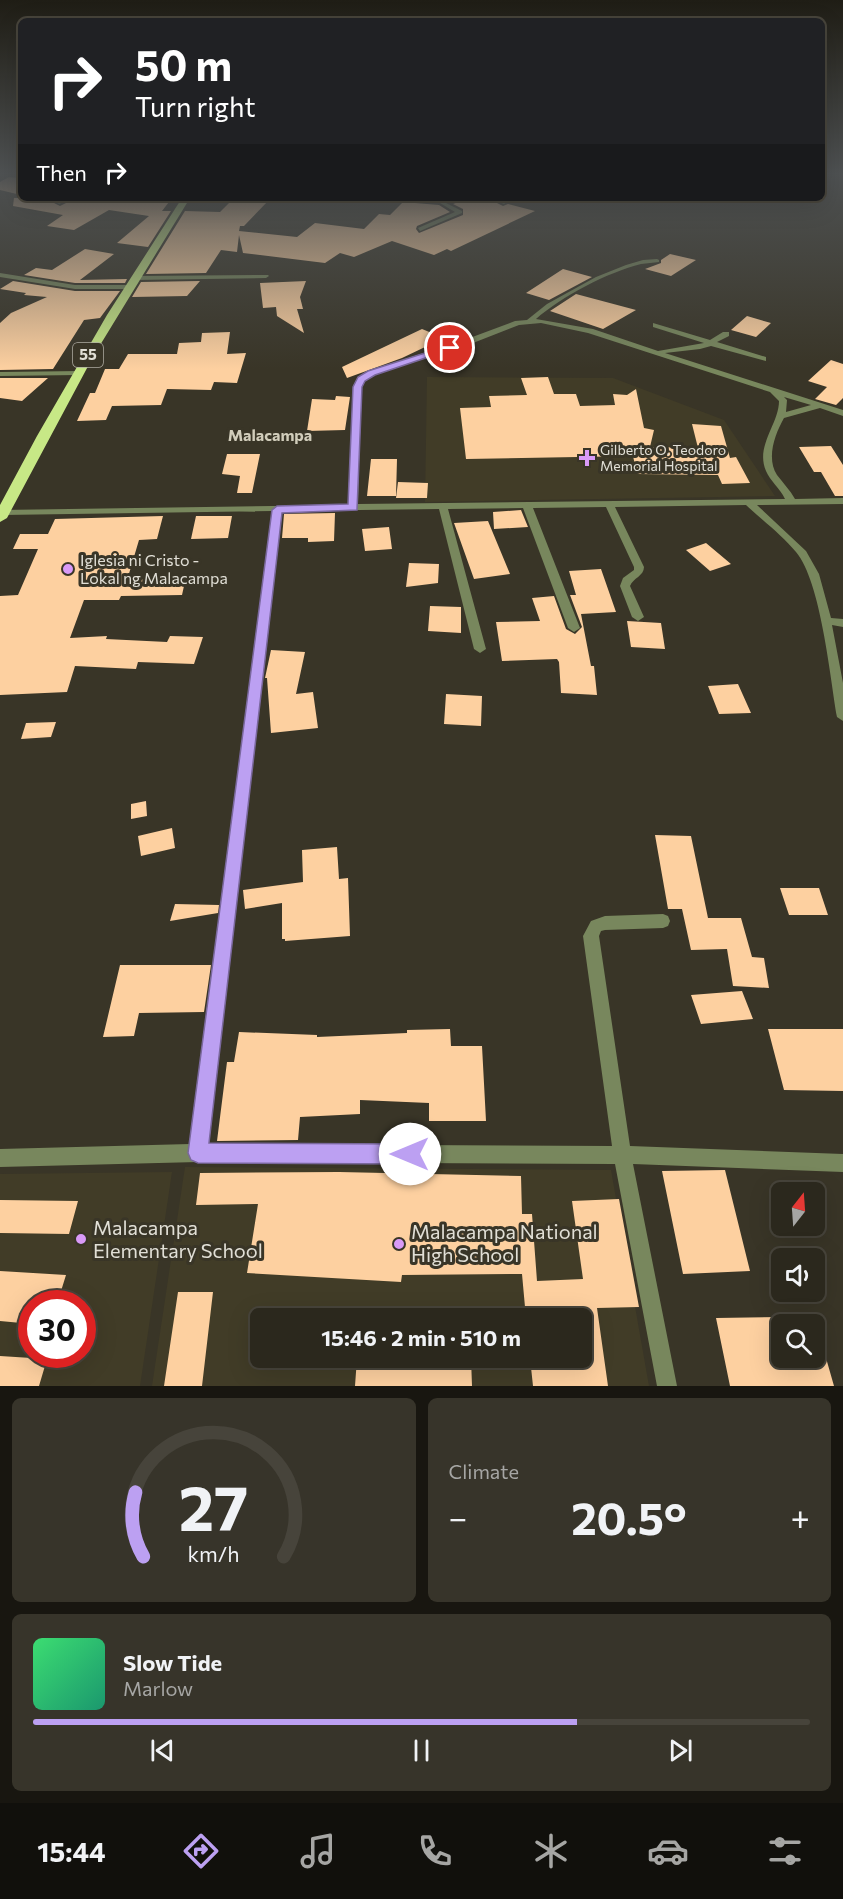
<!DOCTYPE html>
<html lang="en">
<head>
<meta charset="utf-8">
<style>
  body { margin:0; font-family:Commissioner,sans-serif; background:#37342a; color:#f1f3f6; height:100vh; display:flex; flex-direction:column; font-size:22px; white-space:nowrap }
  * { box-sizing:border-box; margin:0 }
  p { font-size:20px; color:#a6a6a4 }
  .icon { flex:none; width:33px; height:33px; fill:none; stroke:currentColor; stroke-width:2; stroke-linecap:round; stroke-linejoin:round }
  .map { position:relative; height:1386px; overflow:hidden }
  .panel { display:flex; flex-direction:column; gap:12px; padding:12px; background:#181610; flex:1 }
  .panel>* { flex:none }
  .guide { position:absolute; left:18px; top:18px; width:807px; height:183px; border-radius:9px; box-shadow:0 6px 24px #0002,0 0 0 2px #47443b; background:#202124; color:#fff; overflow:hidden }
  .needle { width:39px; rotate:17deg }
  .tools { position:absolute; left:771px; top:1182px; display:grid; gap:12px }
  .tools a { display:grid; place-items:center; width:54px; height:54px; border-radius:9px; background:#2b281d; box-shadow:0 6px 24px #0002,0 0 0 2px #47443b; font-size:30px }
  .speed { position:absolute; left:18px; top:1290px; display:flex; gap:12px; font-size:30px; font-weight:700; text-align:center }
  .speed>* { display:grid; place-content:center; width:78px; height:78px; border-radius:50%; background:#2b281d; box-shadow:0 6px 24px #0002,0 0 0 2px #47443b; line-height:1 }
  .speed .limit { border:9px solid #d22; background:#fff; color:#111 }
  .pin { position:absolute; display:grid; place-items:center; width:51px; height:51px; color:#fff; margin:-26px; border:3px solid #fff; border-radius:50%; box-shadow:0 2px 6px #0007 }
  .me { position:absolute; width:66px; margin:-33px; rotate:270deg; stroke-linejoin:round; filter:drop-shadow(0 0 4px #0008) }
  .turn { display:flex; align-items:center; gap:21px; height:126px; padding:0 18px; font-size:27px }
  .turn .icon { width:78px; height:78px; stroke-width:2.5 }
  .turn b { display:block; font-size:42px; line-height:51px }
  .then { display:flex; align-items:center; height:57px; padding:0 18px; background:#0003; gap:12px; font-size:22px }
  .big { font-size:45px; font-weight:700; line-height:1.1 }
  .panel .card { flex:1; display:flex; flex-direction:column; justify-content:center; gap:9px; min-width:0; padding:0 21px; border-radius:9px; background:#37342a }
  .panel .dial { align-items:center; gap:0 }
  .dial svg { height:156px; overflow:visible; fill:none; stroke:#47443b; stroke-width:7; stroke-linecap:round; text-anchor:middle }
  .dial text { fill:#f1f3f6; stroke:none }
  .song { display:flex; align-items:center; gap:18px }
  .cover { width:72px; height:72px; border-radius:9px; background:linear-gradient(135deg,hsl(140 70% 55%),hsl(160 70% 35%)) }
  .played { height:6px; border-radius:3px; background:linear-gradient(90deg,#bca0f2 70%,#47443b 70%) }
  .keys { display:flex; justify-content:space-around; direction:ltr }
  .heat { display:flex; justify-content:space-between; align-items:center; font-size:33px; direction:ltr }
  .panel .tiles { flex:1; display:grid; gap:12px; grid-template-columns:1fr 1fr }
  .card:last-child { grid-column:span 2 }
  .trip { position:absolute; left:250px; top:1308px; width:342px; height:60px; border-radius:9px; background:#2b281d; box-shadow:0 6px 24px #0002,0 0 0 2px #47443b; font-weight:700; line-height:60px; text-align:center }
  .tabs { display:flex; height:96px; justify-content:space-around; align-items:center; background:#11100c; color:#a6a6a4 }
  .tabs .icon { width:42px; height:42px }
  .tabs .on { color:#bca0f2 }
  .tabs b { font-size:27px; color:#f1f3f6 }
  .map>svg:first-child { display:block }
  .built { fill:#413c27; fill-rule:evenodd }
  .building { fill:#fdd0a0 }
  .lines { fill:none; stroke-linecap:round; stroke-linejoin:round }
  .minor { fill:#78875d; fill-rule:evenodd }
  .trunk { fill:#c7e886; fill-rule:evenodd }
  .route { fill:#bca0f2; stroke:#7a689d; stroke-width:1.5 }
  .poi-dot { fill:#d99af7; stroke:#393527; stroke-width:2 }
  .labels { text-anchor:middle; stroke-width:6; stroke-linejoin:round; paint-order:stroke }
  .far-poi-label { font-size:14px; fill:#e1dfd6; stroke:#393527; text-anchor:start }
  .shield { fill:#393527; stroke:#afaca2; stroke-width:1.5 }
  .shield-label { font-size:15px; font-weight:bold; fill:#e1dfd6 }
  .far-quarter-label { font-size:16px; font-weight:bold; fill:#d1cdbb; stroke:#393527 }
  .poi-label { font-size:16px; fill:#e1dfd6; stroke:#393527; text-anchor:start }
  .near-poi-label { font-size:20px; fill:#e1dfd6; stroke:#393527; text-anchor:start }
</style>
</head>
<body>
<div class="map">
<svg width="843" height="1386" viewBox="0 0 843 1386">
  <rect width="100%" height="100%" fill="#393527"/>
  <!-- built -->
  <path class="built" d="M 427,377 L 613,378 L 724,420 L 775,496 L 425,502 Z
    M 185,1167 L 611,1170 L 649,1386 L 152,1386 ZM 261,1318 L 582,1318 L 582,1358 L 261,1358 Z
    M 172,1172 L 140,1386 L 0,1386 L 0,1174 ZM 32,1304 L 82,1304 L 82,1354 L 32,1354 Z"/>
  <!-- building -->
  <path class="building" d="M 9,177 L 21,178 L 21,195 L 0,190 L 0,182 Z
    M 14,198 L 59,198 L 54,203 L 60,206 L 76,198 L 172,198 L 162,211 L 171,211 L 148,247 L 117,243 L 149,216 L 109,210 L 74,230 L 47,226 L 63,215 L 13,206 Z
    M 234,198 L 269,200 L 244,226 L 240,226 L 239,231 L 297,237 L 315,223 L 364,229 L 379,214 L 390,215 L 403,202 L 439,205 L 450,212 L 417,226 L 416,229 L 419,233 L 463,215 L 463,209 L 453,204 L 469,198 L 487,198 L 503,206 L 508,204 L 535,211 L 451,251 L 447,249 L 434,255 L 392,241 L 354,257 L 340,253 L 325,263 L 243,253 L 239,235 L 237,252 L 221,250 L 206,273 L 146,274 L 185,211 L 220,212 Z
    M 85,249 L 114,254 L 80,280 L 127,279 L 125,283 L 75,283 L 24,275 L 36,268 L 52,270 Z
    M 670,254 L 696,260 L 671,276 L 645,269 L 661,263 L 661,260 Z
    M 563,269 L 592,277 L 549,300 L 526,293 Z
    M 13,281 L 75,291 L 120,291 L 100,318 L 84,320 L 53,369 L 0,370 L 0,323 L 11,313 L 47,297 L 24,295 L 26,293 L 0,289 Z
    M 200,281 L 187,296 L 132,297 L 141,282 Z
    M 306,281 L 300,297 L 303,309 L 297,309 L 304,333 L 277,316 L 276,307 L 263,308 L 260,283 Z
    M 576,294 L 636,310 L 603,329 L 550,311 Z
    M 747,316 L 771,323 L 756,337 L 731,330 Z
    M 422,329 L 444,338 L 402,358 L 347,378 L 342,367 Z
    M 230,332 L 227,354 L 246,353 L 237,383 L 214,382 L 211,390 L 167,389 L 161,405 L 112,406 L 106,420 L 77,421 L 90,393 L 95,393 L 105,369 L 119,369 L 128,354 L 177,354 L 179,343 L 201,342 L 202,333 Z
    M 831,360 L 843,364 L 843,398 L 836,405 L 815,399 L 827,387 L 808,381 Z
    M 548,377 L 554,394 L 576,394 L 580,406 L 615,405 L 613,394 L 627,395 L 636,389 L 644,428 L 654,430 L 650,447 L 698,448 L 692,424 L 721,426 L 730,458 L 736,457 L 750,483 L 722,484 L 718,475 L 637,474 L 633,456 L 466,459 L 460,408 L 491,407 L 489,396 L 527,395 L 521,378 Z
    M 0,378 L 48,378 L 22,401 L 0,398 Z
    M 336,396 L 350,397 L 345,430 L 307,431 L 312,399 L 335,400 Z
    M 831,446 L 843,465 L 843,496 L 835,496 L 821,472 L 814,472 L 799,447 Z
    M 227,454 L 260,454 L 252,493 L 237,493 L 240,476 L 222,474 Z
    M 371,459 L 397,459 L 396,496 L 367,496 Z
    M 398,482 L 428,483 L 427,498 L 396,498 Z
    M 521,510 L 528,527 L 494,529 L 493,512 Z
    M 335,513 L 334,541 L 308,542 L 308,538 L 282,538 L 284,514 Z
    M 163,516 L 157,539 L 139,540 L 128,577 L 186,577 L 182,595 L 121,596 L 119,600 L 84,600 L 70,638 L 107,636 L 106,639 L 167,642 L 170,636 L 203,637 L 194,664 L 138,662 L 136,669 L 75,666 L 67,692 L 0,695 L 0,596 L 18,595 L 38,549 L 13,549 L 20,534 L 48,534 L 55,519 Z
    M 196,516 L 232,516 L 228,538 L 191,539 Z
    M 488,521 L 510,574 L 474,579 L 454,523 Z
    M 389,527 L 392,549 L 365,551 L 362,529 Z
    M 706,543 L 731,564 L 710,571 L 686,550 Z
    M 409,563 L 439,564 L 438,583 L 406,587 Z
    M 601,569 L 616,612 L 581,614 L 591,666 L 594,666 L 597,695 L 561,693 L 559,662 L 557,659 L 502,661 L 496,622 L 540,621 L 532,598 L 554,596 L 566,629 L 575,634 L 582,627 L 570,595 L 576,595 L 569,571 Z
    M 430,606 L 461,607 L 461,633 L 428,631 Z
    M 627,621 L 661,623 L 665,649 L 631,647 Z
    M 271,650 L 305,652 L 296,694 L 313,692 L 318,728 L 271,733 L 267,678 L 265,678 Z
    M 738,684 L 751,713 L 719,714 L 708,686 Z
    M 446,694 L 482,696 L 481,726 L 444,724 Z
    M 56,722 L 51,737 L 21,739 L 26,723 Z
    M 146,801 L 147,816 L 131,819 L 131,804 Z
    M 172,828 L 175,848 L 141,856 L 138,836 Z
    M 655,835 L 691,836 L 708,918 L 741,918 L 752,957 L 764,958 L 769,988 L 733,986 L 727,949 L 691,950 L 682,909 L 668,909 Z
    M 337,847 L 339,879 L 348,878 L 350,936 L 285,941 L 285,939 L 282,939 L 282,903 L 245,909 L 243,890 L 303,882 L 302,850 Z
    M 780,888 L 819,888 L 828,915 L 789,915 Z
    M 175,904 L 219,905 L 218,913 L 170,921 Z
    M 120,965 L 211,965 L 204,1012 L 139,1013 L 134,1036 L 103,1037 Z
    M 742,991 L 753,1019 L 701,1024 L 691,995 Z
    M 450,1029 L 451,1046 L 482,1046 L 486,1121 L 429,1121 L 429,1103 L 360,1100 L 360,1114 L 300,1117 L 298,1140 L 217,1141 L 227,1062 L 234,1062 L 239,1032 L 317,1035 L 317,1037 L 407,1033 L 407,1030 Z
    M 768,1029 L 843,1029 L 843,1091 L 784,1090 Z
    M 725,1170 L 750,1271 L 683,1274 L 662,1171 Z
    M 339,1172 L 521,1176 L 522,1214 L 532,1214 L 537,1281 L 583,1279 L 572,1201 L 619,1199 L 639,1307 L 597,1308 L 608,1386 L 533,1386 L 530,1358 L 582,1358 L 582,1318 L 526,1318 L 522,1274 L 402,1275 L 401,1282 L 247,1273 L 258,1204 L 196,1205 L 200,1173 Z
    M 0,1200 L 78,1201 L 69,1234 L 0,1233 Z
    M 0,1271 L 66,1275 L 57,1304 L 32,1304 L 32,1324 L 0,1321 Z
    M 178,1292 L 213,1292 L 202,1386 L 164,1386 Z
    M 782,1317 L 782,1358 L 826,1358 L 834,1386 L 730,1386 L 716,1318 Z
    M 0,1356 L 47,1359 L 39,1386 L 0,1386 Z
    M 357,1358 L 471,1358 L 472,1386 L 355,1386 Z"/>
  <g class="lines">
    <!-- minor -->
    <path class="minor" d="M 65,198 L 74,198 L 59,204 L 56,202 Z
      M 382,198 L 444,200 L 467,198 L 446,203 L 462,211 L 462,213 L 420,231 L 418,228 L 455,212 L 440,203 Z
      M 489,198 L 498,198 L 507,202 L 504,204 Z
      M 657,259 L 659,260 L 659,262 C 653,263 647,263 641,264 C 608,272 561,297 536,319 L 593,329 L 658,351 L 704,343 L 653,327 L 653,323 L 710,340 L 723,332 L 729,332 L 729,336 L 717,342 L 766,357 L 766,361 L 711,346 L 700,349 L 665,353 L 843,410 L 843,416 L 820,408 L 784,418 C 775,434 766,458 777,475 C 783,483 790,490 795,499 L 843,498 L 843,504 L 757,505 L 806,551 L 819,574 L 831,618 L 843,619 L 843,627 L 832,625 L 843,683 L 843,721 L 837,717 C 830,677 821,582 796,552 C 782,535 762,520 746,505 L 615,507 L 644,567 C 644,576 633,578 630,586 L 644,617 L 638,621 L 632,617 L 620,586 L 623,578 L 634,570 L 634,567 L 606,507 L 533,508 L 580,628 L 574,632 L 568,628 L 523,508 L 448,509 L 486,649 L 480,653 L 474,649 L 439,509 L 282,511 L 208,1144 L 612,1146 L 583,936 L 591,921 L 605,916 L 663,914 L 668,916 L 670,921 L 668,926 L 663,928 L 605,930 L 601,931 L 599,936 L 630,1146 L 843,1154 L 843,1172 L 633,1164 L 677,1386 L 657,1386 L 615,1164 L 198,1162 L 0,1167 L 0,1149 L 190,1144 L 272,511 L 3,515 L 0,514 L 0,510 L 348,505 L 353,386 L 358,377 L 368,371 L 467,339 L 515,321 L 527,320 L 547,304 L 596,277 L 626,265 L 643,260 ZM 541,323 L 588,333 L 770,392 L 779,401 C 779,424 755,446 766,471 C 770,481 780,488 785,499 L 358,504 L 361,386 L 364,381 L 374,375 L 473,343 L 519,325 ZM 784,397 L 811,405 L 786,412 L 787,400 Z
      M 0,273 L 75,285 L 129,285 L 132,287 L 129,289 L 75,289 L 0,277 Z
      M 268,275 L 269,276 L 266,278 L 134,280 L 131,278 L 134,276 Z
      M 81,371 L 81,375 L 78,375 L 0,376 L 0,372 Z"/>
    <!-- trunk -->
    <path class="trunk" d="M 182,198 L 190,198 L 94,355 L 7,518 L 0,522 L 0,505 L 37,436 L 107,315 Z"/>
  </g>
  <!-- sky -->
  <linearGradient id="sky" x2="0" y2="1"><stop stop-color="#1f1d15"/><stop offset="0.47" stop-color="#4e5152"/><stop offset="1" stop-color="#4e5152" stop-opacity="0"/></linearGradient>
  <rect width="843" height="369" fill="url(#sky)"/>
  <!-- route -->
  <path class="route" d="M 447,346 L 455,348 L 375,375 L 365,381 L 362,387 L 357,510 L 282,513 L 209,1143 L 410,1144 L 417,1147 L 420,1154 L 417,1161 L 410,1164 L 198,1163 L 191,1160 L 188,1153 L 272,510 L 277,506 L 348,504 L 353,387 L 358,377 L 368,371 Z"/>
  <!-- markers -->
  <g class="poi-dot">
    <path d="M584 449h6v6h6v6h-6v6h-6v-6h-6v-6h6z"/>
    <circle cx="68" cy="569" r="6"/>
    <circle cx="81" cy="1239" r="6"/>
    <circle cx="399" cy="1244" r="6"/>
  </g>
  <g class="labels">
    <!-- far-poi labels -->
    <g class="far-poi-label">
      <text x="600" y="455">Gilberto O. Teodoro<tspan x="600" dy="16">Memorial Hospital</tspan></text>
    </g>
    <!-- shield labels -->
    <rect class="shield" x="73" y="343" width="30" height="24" rx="4.5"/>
    <g class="shield-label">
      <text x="88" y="360">55</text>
    </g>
    <!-- far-quarter labels -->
    <g class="far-quarter-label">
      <text x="270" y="441">Malacampa</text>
    </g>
    <!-- poi labels -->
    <g class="poi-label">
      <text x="80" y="566">Iglesia ni Cristo -<tspan x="80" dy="18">Lokal ng Malacampa</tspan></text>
    </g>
    <!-- near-poi labels -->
    <g class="near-poi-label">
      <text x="93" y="1235">Malacampa<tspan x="93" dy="23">Elementary School</tspan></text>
      <text x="411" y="1239">Malacampa National<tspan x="411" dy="23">High School</tspan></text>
    </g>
  </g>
</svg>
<div class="tools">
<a><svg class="needle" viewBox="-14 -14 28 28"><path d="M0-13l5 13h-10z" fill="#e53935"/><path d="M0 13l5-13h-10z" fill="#a6a6a4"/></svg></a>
<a><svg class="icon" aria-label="sound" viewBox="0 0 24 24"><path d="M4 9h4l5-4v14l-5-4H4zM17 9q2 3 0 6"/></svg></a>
<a><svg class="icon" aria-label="search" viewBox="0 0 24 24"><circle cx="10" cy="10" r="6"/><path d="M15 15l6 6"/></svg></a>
</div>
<div class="speed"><div class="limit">30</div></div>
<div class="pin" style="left:450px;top:348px;background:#d93025"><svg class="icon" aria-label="arrive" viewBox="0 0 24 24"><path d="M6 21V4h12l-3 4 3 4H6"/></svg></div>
<svg class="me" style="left:410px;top:1154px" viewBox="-20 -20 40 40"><circle r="19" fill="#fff"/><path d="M0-13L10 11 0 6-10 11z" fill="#bca0f2"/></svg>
<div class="trip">15:46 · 2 min · 510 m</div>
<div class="guide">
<div class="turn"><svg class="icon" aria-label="right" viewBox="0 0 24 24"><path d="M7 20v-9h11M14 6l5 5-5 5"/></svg><div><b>50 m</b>Turn right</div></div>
<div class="then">Then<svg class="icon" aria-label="right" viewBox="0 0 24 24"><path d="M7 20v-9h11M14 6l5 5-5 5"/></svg></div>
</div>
</div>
<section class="panel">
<div class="tiles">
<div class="card dial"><svg viewBox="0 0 100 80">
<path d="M14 69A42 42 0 1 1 86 69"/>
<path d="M14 69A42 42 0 0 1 10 36" stroke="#bca0f2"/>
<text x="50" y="56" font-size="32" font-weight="700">27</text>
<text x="50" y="72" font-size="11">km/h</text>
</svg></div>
<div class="card"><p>Climate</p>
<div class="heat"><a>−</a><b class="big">20.5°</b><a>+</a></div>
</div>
<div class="card">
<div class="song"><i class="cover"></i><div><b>Slow Tide</b><p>Marlow</p></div></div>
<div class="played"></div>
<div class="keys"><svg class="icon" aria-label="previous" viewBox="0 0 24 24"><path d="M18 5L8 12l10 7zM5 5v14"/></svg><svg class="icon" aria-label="pause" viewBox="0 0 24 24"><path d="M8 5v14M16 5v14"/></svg><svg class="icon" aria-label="next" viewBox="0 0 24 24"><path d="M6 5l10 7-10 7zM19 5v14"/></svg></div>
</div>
</div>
</section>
<nav class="tabs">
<b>15:44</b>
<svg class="icon on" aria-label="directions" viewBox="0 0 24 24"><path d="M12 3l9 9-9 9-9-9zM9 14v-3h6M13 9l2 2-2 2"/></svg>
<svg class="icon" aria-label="music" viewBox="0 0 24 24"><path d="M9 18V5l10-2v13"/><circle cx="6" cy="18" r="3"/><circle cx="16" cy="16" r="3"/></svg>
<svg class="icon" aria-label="phone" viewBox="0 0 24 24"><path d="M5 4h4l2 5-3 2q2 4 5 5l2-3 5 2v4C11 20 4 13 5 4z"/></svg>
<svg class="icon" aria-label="climate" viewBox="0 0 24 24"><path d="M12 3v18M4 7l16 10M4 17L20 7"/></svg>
<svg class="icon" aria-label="car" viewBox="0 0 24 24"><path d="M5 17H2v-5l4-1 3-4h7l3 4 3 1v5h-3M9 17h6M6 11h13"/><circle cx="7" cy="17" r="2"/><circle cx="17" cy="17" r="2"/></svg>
<svg class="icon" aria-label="filters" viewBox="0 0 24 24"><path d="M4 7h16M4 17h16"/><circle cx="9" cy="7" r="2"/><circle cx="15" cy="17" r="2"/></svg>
</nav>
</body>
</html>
